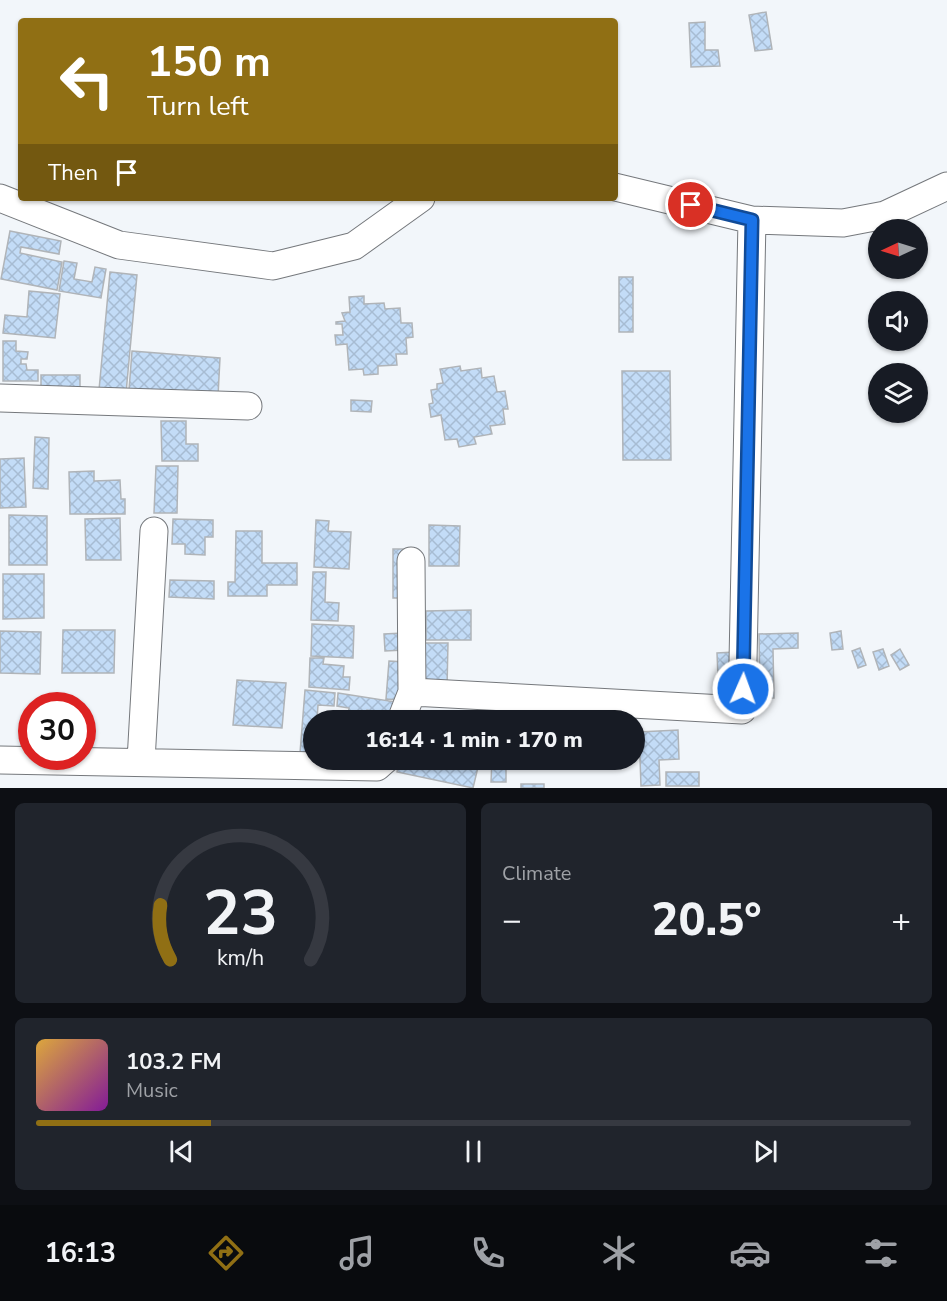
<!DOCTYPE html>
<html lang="en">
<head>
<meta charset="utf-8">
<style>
  body { margin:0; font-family:"Nunito Sans",sans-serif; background:#20242c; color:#f1f3f6; height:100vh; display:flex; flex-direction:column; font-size:22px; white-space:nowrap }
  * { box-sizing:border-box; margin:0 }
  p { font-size:20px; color:#9ea1a6 }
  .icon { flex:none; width:33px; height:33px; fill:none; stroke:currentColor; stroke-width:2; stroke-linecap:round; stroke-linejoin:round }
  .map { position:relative; height:788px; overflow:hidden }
  .side { display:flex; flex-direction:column; gap:15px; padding:15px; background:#0d0f14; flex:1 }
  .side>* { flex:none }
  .guide { position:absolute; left:18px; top:18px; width:600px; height:183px; border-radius:6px; box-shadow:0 2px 4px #0004; background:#906f14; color:#fff; overflow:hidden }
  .needle { width:39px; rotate:266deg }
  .buttons { position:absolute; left:868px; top:219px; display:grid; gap:12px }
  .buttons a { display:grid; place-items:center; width:60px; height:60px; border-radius:50%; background:#171b24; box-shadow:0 2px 4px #0004; font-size:30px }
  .speed { position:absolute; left:18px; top:692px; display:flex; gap:12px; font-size:30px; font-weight:700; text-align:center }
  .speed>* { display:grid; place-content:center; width:78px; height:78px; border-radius:50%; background:#171b24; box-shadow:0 2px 4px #0004; line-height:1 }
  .speed .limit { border:9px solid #d22; background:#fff; color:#111 }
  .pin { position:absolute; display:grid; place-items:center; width:51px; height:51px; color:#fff; margin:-26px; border:3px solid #fff; border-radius:50%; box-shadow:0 2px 6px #0007 }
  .me { position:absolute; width:66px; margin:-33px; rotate:2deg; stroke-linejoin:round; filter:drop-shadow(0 0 4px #0008) }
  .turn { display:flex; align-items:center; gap:21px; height:126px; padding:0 30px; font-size:27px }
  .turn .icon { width:78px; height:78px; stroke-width:2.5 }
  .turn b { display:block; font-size:42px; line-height:51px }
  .then { display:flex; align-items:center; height:57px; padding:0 30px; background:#0003; gap:12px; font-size:22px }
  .big { font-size:45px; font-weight:800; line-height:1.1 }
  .side .tile { flex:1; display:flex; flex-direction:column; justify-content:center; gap:9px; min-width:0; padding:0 21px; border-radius:9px; background:#20242c }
  .side .dial { align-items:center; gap:0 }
  .dial svg { height:156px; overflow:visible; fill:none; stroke:#363941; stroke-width:7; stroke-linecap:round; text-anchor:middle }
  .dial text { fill:#f1f3f6; stroke:none }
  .song { display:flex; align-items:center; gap:18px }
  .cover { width:72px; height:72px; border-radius:9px; background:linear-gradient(135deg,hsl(40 70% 55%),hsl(290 70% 35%)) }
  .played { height:6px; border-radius:3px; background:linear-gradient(90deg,#906f14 20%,#363941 20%) }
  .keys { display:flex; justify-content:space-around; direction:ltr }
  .heat { display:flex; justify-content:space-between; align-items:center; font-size:33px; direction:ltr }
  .side .tiles { flex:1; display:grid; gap:15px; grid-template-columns:1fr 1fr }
  .tile:last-child { grid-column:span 2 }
  .trip { position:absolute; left:303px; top:710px; width:342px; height:60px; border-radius:30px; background:#171b24; box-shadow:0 2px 4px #0004; font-weight:800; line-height:60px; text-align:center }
  .tab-bar { display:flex; height:96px; justify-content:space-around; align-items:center; background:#090b0e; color:#9ea1a6 }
  .tab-bar .icon { width:42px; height:42px }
  .tab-bar .on { color:#906f14 }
  .tab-bar b { font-size:27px; color:#f1f3f6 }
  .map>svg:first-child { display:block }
  .building { fill:url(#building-cross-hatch); stroke:#b0b4b8; stroke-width:1.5 }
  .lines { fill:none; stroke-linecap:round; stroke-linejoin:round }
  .minor-casing { stroke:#75787c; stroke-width:29 }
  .minor { stroke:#fff; stroke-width:27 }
  .route-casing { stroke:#114b97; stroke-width:15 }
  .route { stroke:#1a73e8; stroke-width:10 }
</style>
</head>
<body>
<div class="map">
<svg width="947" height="788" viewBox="0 0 947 788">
  <defs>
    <pattern id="building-cross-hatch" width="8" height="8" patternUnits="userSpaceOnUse" patternTransform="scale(1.5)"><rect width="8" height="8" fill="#c3dcf7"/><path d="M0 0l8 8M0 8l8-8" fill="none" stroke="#a7bcd3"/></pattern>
  </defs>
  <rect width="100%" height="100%" fill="#f2f6fa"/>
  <!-- building -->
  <path class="building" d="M 766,12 L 772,49 L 755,51 L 749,15 Z
    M 705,22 L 705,50 L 718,50 L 720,66 L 691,67 L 689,23 Z
    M 10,231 L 61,241 L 59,254 L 21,247 L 20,253 L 62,262 L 57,290 L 1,279 Z
    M 64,261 L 77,263 L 74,279 L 92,282 L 95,267 L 106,269 L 101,298 L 59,291 Z
    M 110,272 L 137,275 L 126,393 L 99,390 Z
    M 619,277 L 633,277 L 633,332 L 619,332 Z
    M 29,291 L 60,294 L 55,338 L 3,333 L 5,315 L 27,317 Z
    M 364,296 L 364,304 L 384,303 L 385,309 L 400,308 L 401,323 L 412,323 L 413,337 L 406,338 L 407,354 L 396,354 L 397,365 L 378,366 L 378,374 L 364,375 L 363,369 L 349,370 L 347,344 L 336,345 L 335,335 L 343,335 L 342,324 L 336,324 L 336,322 L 345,321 L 342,313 L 350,312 L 349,297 Z
    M 3,341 L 16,341 L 16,351 L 28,352 L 27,359 L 21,359 L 21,364 L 26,364 L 27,370 L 38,370 L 38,381 L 3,381 Z
    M 132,351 L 220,358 L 218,396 L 129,390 Z
    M 460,366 L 461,371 L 481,368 L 482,378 L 494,376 L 497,392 L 505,391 L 508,409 L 503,409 L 505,424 L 490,426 L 492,434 L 474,437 L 476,444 L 459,447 L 457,439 L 445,440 L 441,415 L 431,417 L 429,404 L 433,403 L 431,390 L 437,389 L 437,384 L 443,383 L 440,369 Z
    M 622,371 L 670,371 L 671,460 L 623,460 Z
    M 41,375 L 80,375 L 80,390 L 41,390 Z
    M 351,400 L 372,401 L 371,412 L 351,411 Z
    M 161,421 L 186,421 L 186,444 L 198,444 L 198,461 L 162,461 Z
    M 35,437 L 49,438 L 48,489 L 33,488 Z
    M 24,458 L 26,507 L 0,508 L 0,459 Z
    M 156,466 L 178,466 L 177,513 L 154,513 Z
    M 94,471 L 94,481 L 120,480 L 121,499 L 125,499 L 125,514 L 70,514 L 69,472 Z
    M 9,515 L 47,516 L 47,565 L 9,565 Z
    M 120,518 L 121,560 L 86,560 L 85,519 Z
    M 173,519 L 213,520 L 213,537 L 205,537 L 205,555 L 185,554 L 185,544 L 172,544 Z
    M 316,520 L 329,521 L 328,531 L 351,532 L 349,569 L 314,567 Z
    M 429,525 L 460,526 L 459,566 L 429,566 Z
    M 236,531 L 262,531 L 262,563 L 297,563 L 297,585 L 267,585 L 267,596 L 228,596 L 228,582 L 235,582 Z
    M 393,549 L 406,549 L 405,598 L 393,598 Z
    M 313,572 L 326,572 L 325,602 L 339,603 L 338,621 L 311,620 Z
    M 3,574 L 44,574 L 44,618 L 3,619 Z
    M 170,580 L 214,581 L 214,599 L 169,597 Z
    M 471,610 L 471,640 L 426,640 L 426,611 Z
    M 312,624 L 354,626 L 353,658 L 311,656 Z
    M 63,630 L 115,630 L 114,673 L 62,673 Z
    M 0,631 L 41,632 L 40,674 L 0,673 Z
    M 841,631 L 843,649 L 832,650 L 830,633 Z
    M 403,633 L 404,650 L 385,651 L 384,634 Z
    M 798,633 L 798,648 L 773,649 L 774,698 L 760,698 L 759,634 Z
    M 425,643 L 448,643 L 447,688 L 424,688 Z
    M 860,648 L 866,665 L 858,668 L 852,651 Z
    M 883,649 L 889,666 L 879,670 L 873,652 Z
    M 900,649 L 909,665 L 900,670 L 891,655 Z
    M 734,652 L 736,701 L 719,701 L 717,653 Z
    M 310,658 L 324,658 L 323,664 L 344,666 L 343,677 L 350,677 L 349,690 L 309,687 Z
    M 389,661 L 405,662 L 402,700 L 386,699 Z
    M 237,680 L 286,683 L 282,728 L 233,725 Z
    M 305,690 L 335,693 L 334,706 L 318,705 L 317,720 L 314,720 L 314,754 L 300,753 Z
    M 338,693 L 396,702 L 394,714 L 367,710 L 365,720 L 347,720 L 349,708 L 337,706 Z
    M 678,730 L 679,759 L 659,760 L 660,785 L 641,786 L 639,732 Z
    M 400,759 L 480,759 L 473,788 L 397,772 Z
    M 492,759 L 506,759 L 506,782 L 491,782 Z
    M 565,759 L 584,759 L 584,763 L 565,763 Z
    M 666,772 L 699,772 L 699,786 L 666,786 Z
    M 521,784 L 544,784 L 544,788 L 521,788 Z"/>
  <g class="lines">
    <!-- minor casing -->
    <g class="minor-casing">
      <path id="minor" d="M 615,187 L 752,220 L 843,223 L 885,215 L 947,186
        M 0,198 L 119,245 L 273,266 L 354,246 L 421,198
        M 0,398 L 248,406
        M 412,692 L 742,710 L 752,220
        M 401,720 L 412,692 L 411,561
        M 0,760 L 377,767 L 386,759
        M 141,761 L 154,531"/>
    </g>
    <!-- minor -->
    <use href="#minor" class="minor"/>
  </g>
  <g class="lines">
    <!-- route casing -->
    <g class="route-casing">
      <path id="route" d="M 691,205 L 752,220 L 743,689"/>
    </g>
    <!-- route -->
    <use href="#route" class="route"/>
  </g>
</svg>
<div class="buttons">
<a><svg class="needle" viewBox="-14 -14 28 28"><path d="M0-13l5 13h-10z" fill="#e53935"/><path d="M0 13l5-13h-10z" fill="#9ea1a6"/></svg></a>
<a><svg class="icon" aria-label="sound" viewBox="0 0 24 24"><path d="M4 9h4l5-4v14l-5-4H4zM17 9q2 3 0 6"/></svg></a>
<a><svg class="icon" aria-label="layers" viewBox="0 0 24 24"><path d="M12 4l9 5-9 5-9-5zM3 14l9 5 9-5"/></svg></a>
</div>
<div class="speed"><div class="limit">30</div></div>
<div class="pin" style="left:691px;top:205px;background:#d93025"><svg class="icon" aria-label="arrive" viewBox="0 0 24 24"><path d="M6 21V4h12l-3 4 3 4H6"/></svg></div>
<svg class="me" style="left:743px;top:689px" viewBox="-20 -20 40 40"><circle r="17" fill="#1a73e8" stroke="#fff" stroke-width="3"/><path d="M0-11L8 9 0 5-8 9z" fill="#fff"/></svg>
<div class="trip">16:14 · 1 min · 170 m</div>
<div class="guide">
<div class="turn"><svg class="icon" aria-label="left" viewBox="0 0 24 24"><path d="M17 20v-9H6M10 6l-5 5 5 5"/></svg><div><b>150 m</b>Turn left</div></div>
<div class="then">Then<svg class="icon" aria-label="arrive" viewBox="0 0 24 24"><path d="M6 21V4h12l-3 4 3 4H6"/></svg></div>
</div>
</div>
<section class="side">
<div class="tiles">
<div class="tile dial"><svg viewBox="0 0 100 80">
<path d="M14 69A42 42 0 1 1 86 69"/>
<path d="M14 69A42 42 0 0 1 9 41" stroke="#906f14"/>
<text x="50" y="56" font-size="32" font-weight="700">23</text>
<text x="50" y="72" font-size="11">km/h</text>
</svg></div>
<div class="tile"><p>Climate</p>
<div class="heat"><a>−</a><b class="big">20.5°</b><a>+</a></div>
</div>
<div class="tile">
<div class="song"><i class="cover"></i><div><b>103.2 FM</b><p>Music</p></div></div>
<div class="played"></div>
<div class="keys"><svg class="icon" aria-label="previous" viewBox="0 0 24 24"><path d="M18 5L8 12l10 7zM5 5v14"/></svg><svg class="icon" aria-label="pause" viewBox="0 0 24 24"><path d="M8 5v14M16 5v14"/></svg><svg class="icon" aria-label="next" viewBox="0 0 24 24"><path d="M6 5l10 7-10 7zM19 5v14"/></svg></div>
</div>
</div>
</section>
<nav class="tab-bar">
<b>16:13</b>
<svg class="icon on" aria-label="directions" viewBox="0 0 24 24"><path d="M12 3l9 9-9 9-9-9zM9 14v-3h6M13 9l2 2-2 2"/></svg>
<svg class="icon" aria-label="music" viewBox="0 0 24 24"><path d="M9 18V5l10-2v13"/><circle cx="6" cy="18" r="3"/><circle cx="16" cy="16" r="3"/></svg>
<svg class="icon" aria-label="phone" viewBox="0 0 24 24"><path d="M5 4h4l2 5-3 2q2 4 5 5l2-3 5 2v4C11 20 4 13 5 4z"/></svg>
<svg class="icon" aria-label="climate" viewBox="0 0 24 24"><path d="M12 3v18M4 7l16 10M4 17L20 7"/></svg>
<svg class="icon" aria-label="car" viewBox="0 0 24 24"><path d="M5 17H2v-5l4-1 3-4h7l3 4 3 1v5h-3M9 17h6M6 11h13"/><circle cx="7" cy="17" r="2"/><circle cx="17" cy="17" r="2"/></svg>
<svg class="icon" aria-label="filters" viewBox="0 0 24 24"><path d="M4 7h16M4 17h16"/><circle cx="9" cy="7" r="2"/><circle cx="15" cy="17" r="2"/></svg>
</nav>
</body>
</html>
